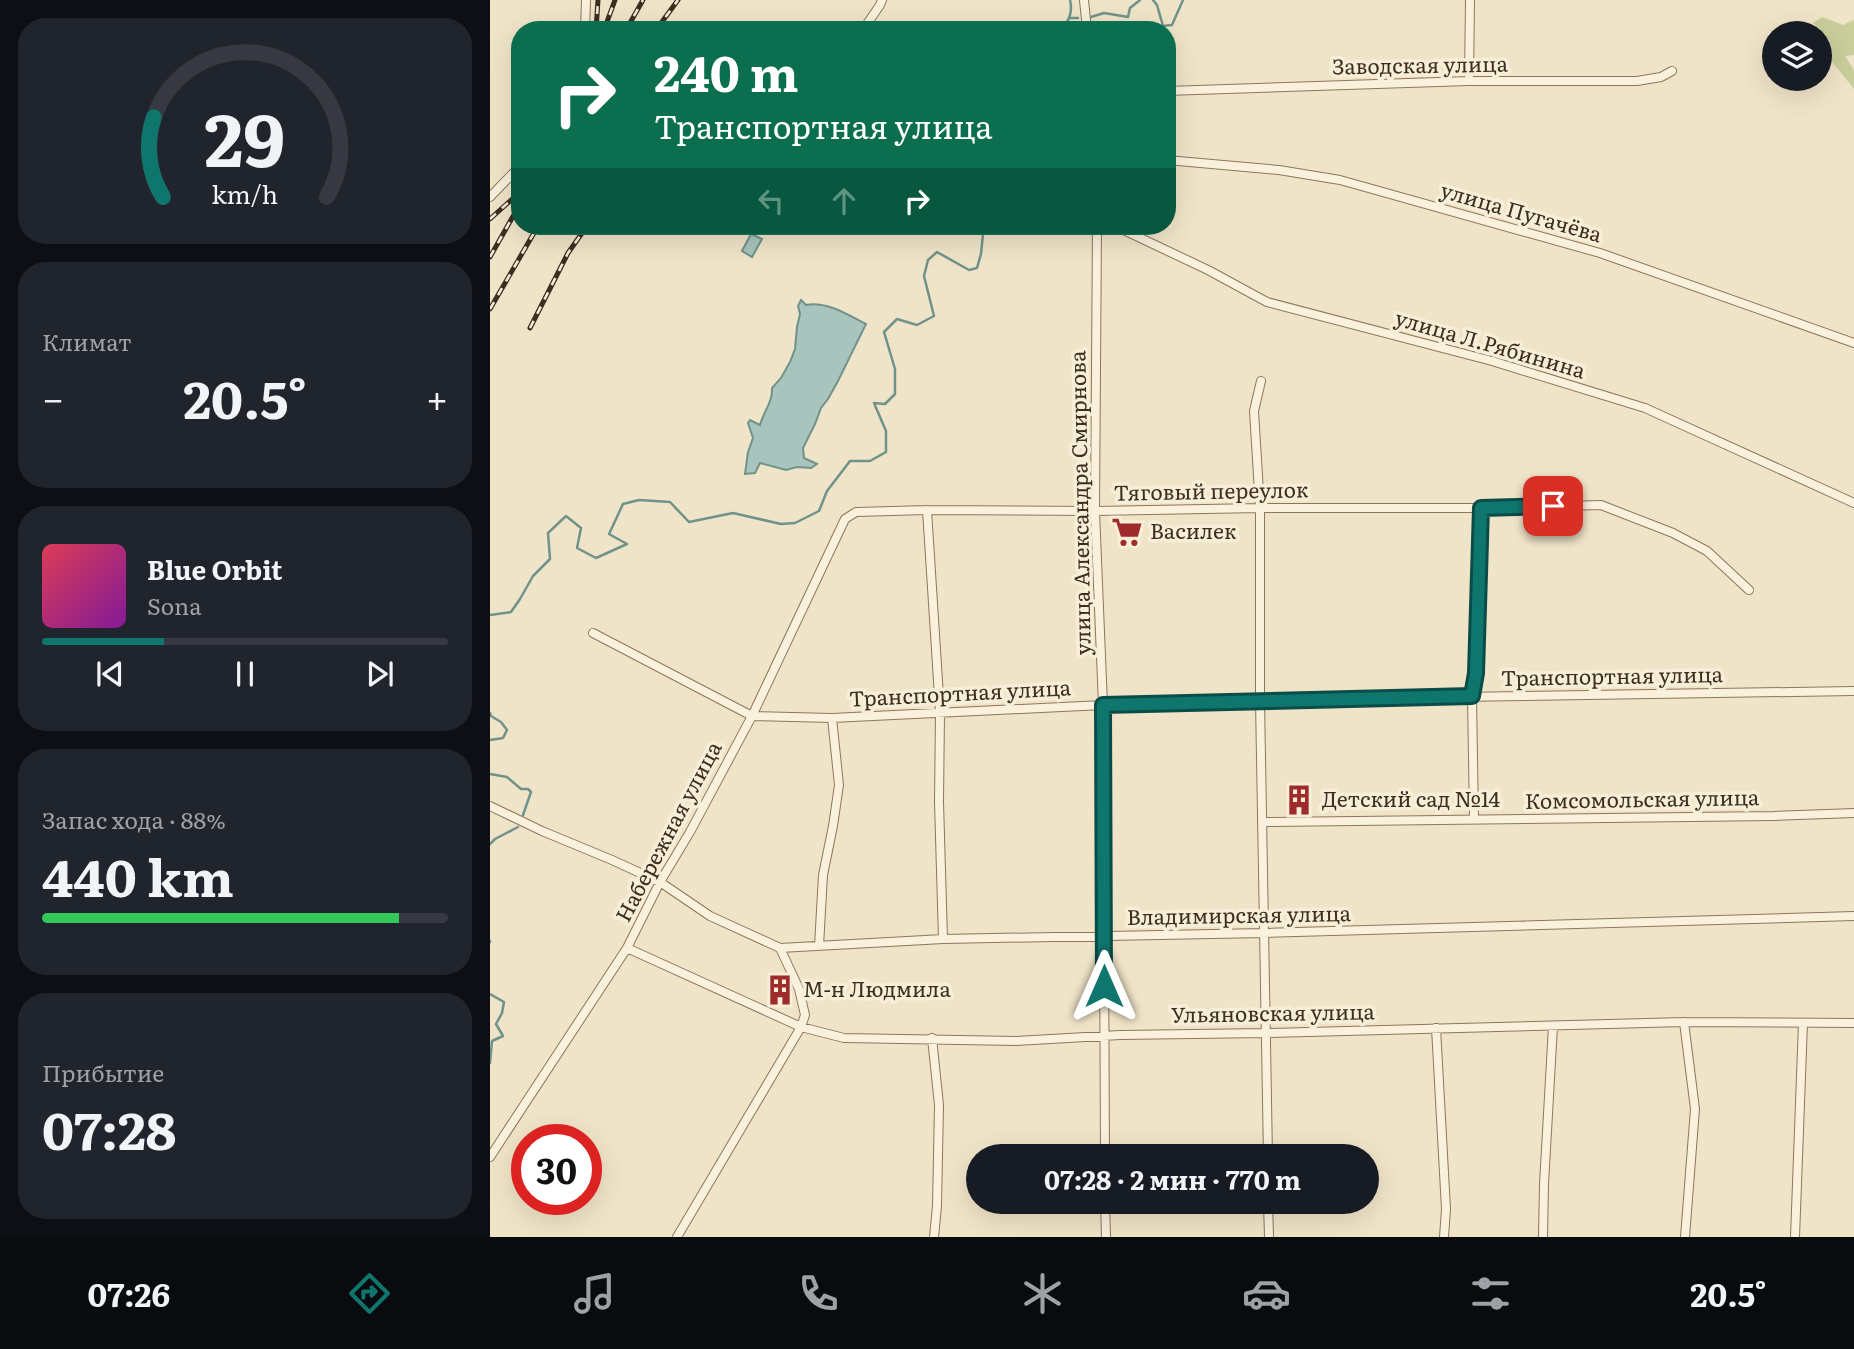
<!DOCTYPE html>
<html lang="ru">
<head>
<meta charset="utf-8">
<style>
  body { margin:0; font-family:Literata,serif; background:#20242c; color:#f1f3f6; height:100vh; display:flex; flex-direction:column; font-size:26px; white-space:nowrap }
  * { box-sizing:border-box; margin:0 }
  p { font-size:23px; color:#9ea1a6 }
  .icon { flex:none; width:38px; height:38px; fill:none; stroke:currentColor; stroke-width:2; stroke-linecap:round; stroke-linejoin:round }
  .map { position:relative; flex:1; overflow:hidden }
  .side { display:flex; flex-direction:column; gap:18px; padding:18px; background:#0d0f14; width:490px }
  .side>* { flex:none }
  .banner { position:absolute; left:21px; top:21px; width:665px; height:214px; border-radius:28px; box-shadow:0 7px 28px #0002; background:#0b6e4f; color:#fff; overflow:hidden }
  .buttons { position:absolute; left:1272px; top:21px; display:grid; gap:14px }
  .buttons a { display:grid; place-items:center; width:70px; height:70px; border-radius:50%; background:#171b24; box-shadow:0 7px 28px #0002; font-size:35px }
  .speed { position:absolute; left:21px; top:1124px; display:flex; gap:14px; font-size:35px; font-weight:700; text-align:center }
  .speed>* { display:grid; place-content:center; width:91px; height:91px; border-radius:50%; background:#171b24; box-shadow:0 7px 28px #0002; line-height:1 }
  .speed .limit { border:10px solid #d22; background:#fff; color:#111 }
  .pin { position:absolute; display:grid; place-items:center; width:60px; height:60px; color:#fff; margin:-30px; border-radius:14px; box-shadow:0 4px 10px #0006 }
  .me { position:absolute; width:77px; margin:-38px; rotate:0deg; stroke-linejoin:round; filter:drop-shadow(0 0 5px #0008) }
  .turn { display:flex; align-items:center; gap:24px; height:147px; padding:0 28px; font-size:32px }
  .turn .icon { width:91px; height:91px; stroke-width:2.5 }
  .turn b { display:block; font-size:49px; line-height:60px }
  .lanes { display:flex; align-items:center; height:66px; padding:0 28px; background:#0003; justify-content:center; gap:35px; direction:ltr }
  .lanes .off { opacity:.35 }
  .big { font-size:52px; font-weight:700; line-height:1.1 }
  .side .tile { flex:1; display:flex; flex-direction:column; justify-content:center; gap:10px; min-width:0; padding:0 24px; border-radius:28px; background:#20242c }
  .side .dial { align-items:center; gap:0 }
  .dial svg { height:182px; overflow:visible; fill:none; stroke:#363941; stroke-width:7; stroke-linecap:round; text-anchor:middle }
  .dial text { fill:#f1f3f6; stroke:none }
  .song { display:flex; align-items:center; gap:21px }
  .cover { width:84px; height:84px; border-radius:10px; background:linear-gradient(135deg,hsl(350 70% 55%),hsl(290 70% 35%)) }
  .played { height:7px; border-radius:4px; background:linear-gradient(90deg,#0f766e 30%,#363941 30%) }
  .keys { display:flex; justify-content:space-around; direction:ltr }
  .heat { display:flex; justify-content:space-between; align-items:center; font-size:38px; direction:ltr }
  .charge { height:10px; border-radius:5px; background:linear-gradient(90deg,#34c759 88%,#363941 0) }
  .trip { position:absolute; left:476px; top:1144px; width:413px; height:70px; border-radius:35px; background:#171b24; box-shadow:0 7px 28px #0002; font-weight:700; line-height:70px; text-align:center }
  .tabs { display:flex; height:112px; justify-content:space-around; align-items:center; background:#090b0e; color:#9ea1a6 }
  .tabs .icon { width:49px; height:49px }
  .tabs .on { color:#0f766e }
  .tabs b { font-size:32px; color:#f1f3f6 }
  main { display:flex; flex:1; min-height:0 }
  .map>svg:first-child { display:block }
  .green { fill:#c9cf9b }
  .water { fill:#a9c4bc; stroke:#6f938a; stroke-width:2 }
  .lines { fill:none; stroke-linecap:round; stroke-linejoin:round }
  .stream { stroke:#6f938a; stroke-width:2.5 }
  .minor-casing { stroke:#8d765c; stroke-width:10 }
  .minor { stroke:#faf1dc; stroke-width:8 }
  .rail-casing { stroke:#3d2e20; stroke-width:5 }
  .rail { stroke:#f7eed8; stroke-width:2.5; stroke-dasharray:8; stroke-linecap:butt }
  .route-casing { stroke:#0a4d48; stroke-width:18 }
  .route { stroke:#0f766e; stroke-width:12 }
  .labels { text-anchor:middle; stroke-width:7; stroke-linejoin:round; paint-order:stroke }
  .street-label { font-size:21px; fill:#3d2e20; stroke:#f7eed8 }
  .poi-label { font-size:21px; fill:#3d2e20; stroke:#f7eed8; text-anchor:start }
</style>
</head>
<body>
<main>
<section class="side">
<div class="tile dial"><svg viewBox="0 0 100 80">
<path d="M14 69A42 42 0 1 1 86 69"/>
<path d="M14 69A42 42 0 0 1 10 34" stroke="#0f766e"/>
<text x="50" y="56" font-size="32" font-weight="700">29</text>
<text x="50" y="72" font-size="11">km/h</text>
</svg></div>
<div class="tile"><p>Климат</p>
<div class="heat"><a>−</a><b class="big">20.5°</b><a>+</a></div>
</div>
<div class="tile">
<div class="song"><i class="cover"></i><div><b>Blue Orbit</b><p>Sona</p></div></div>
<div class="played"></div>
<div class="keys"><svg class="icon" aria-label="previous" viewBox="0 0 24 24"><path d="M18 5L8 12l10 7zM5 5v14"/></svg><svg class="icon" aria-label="pause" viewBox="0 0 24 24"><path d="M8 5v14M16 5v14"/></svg><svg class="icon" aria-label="next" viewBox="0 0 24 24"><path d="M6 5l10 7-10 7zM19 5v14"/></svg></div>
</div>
<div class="tile"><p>Запас хода · 88%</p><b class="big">440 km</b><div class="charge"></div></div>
<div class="tile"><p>Прибытие</p><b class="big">07:28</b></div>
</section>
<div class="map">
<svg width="1364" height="1237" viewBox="0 0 1364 1237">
  <rect width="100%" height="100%" fill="#f0e4c8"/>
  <!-- green -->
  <path class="green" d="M 1332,17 L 1353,25 L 1364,20 L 1364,55 L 1355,56 L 1364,70 L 1364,89 L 1340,59 L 1340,41 L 1323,23 Z"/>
  <!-- water -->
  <path class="water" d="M 261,234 L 272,239 L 262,257 L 252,251 Z
    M 311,300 L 316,305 C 337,301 358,315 376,324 L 348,381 L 338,399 L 331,408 L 325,424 L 313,448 L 314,458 L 327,464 L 321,468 L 307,467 L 296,470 L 270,463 L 265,473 L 255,474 L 258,452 L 263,438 L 258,423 L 260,420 L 270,425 C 274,411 283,401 282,388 L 291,378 L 300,362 L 305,349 L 307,327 L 310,314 L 308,306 Z"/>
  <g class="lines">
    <!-- stream -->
    <path class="stream" d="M 663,0 L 667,5 L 673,26 L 682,25 L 693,0
      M 601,17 L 614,13 L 638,17 L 640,8 L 650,0
      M 580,18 L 588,18
      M 572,30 C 579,20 583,12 580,0
      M 0,615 L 21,612 L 30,599 L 43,576 L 60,559 L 58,533 L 76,516 L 91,528 L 87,548 L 106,558 L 137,544 L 119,534 L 133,504 L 149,500 L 180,502 L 199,522 L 243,513 L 291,524 L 305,523 L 329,511 L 337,491 L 360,461 L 380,461 L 396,452 L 396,431 L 384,403 L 395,404 L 405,394 L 405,369 L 394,332 L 407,319 L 427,325 L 444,316 L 434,276 L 438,260 L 447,252 L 479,270 L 487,268 L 491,254 L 493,234 L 503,226
      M 0,713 L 1,716 L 11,722 L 17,730 L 13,738 L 0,740
      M 0,774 L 17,777 L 31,789 L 38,789 L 41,792 L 33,815
      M 0,844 L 5,839 L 28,827
      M 0,941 L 0,942
      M 0,994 L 14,1002 L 12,1013 L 6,1024 L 13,1036 L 2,1041 L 0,1063"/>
    <!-- minor casing -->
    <g class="minor-casing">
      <path id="minor" d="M 594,0 L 597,30
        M 95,30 L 96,0
        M 373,30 L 390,5 L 392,0
        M 979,81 L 980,0
        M 677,91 L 979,81 L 1147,81 L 1171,77 L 1182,71
        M 677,160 L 789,170 L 850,180 L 1110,253 L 1364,343
        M 0,197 L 30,166
        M 607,226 L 605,511 L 613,705 L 615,1157
        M 625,226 L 718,270 L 777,302 L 1002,361 L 1155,408 L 1364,503
        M 771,381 L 764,411 L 770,508 L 770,700 L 778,1157
        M 437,510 L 450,712 L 449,802 L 453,939
        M 103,633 L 262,716 L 342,718 L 613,705 L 770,700 L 1364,691
        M 0,806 L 52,831 L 122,860 L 170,882 L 220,916 L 290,948 L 453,939 L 775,933 L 1364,916
        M 984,819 L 982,696 L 986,673 L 991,508
        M 772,822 L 1284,816 L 1364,813
        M 329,946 L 333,875 L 343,826 L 349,785 L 342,718
        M 137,948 L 311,1027 L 354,1038 L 526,1041 L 630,1035 L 776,1033 L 1194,1022 L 1364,1023
        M 1194,1022 L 1205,1109 L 1195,1237
        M 946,1028 L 956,1209 L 954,1237
        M 442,1038 L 449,1105 L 447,1206 L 444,1237
        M 0,1157 L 137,948 L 170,882 L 200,832 L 262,716 L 355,519 L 366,512 L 437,510 L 605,511 L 770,508 L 991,508 L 1111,505 L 1183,533 L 1217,551 L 1259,590
        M 615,1202 L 616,1237
        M 778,1202 L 779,1237
        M 187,1237 L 311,1027 L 315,1015 L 309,989 L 290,948
        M 1053,1237 L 1054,1184 L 1063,1026
        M 1305,1237 L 1313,1023"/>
    </g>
    <!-- minor -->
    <use href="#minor" class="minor"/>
    <!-- rail casing -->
    <g class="rail-casing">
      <path id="rail" d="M 106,30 L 108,0
        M 114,30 L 125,0
        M 136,30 L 153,0
        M 166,30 L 188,0
        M 0,219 L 30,192
        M 0,257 L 30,204
        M 0,309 L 48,226
        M 40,328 L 78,253 L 97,226"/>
    </g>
    <!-- rail -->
    <use href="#rail" class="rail"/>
  </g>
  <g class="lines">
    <!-- route casing -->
    <g class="route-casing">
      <path id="route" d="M 614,986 L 613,705 L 982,696 L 986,673 L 991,508 L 1063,506"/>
    </g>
    <!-- route -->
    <use href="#route" class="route"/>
  </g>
  <!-- icons -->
  <defs>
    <g id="supermarket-bare" transform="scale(2.415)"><path d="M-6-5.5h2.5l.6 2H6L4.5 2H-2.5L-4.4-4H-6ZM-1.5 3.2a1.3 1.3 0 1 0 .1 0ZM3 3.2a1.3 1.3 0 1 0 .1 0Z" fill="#9e2a2b" stroke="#f7eed8" stroke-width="2.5" paint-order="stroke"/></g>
    <g id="building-bare" transform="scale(2.415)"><path d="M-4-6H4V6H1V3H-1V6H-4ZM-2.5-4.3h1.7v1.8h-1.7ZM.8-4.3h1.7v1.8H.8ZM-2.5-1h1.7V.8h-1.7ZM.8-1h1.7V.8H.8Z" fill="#9e2a2b" stroke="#f7eed8" stroke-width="2.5" paint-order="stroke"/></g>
  </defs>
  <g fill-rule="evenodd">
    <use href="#supermarket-bare" x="637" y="532"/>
    <use href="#building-bare" x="809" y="800"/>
    <use href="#building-bare" x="290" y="990"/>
  </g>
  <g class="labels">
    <!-- street labels -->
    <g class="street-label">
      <text transform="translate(930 66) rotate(-1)" y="7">Заводская улица</text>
      <text transform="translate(1031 213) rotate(16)" y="7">улица Пугачёва</text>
      <text transform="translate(1000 345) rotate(16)" y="7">улица Л.Рябинина</text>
      <text transform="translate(721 492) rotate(-1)" y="7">Тяговый переулок</text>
      <text transform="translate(591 503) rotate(-91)" y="7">улица Александра Смирнова</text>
      <text transform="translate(1122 677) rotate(-1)" y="7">Транспортная улица</text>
      <text transform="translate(470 694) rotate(-3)" y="7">Транспортная улица</text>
      <text transform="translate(1152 800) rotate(-1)" y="7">Комсомольская улица</text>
      <text transform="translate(179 832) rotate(-62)" y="7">Набережная улица</text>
      <text transform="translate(749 916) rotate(-1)" y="7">Владимирская улица</text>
      <text transform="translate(783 1014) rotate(-1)" y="7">Ульяновская улица</text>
    </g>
    <!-- poi labels -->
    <g class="poi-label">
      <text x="660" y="539">Василек</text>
      <text x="832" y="807">Детский сад №14</text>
      <text x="313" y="997">М-н Людмила</text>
    </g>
  </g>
</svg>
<div class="buttons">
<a><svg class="icon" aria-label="layers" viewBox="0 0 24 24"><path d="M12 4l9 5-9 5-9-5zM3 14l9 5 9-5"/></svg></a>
</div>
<div class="speed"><div class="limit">30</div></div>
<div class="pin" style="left:1063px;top:506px;background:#d93025"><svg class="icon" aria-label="arrive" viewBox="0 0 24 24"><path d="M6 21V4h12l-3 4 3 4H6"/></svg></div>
<svg class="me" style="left:614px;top:986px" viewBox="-20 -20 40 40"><path d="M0-17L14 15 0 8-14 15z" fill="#0f766e" stroke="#fff" stroke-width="4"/></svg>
<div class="trip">07:28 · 2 мин · 770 m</div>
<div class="banner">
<div class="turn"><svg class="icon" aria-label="right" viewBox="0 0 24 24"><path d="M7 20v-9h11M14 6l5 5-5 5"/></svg><div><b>240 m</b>Транспортная улица</div></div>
<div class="lanes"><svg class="icon off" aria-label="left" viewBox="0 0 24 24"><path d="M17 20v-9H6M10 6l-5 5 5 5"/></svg><svg class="icon off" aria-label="ahead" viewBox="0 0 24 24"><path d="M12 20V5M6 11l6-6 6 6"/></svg><svg class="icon" aria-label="right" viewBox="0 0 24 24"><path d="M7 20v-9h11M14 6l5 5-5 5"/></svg></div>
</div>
</div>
</main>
<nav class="tabs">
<b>07:26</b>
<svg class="icon on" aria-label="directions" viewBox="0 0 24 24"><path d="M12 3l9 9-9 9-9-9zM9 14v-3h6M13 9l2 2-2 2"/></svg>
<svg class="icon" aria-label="music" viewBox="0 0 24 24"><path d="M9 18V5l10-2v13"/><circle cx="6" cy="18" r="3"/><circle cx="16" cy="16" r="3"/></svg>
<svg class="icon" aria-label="phone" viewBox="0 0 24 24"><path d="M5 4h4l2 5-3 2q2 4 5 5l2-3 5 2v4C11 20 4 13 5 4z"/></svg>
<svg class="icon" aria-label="climate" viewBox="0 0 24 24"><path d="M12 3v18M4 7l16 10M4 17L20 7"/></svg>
<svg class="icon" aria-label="car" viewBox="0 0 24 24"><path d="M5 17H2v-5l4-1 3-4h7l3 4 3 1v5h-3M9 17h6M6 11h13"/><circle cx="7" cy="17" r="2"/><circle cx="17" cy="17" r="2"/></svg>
<svg class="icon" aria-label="filters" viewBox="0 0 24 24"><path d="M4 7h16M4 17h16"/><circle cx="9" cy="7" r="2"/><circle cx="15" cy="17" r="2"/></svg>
<b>20.5°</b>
</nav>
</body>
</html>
